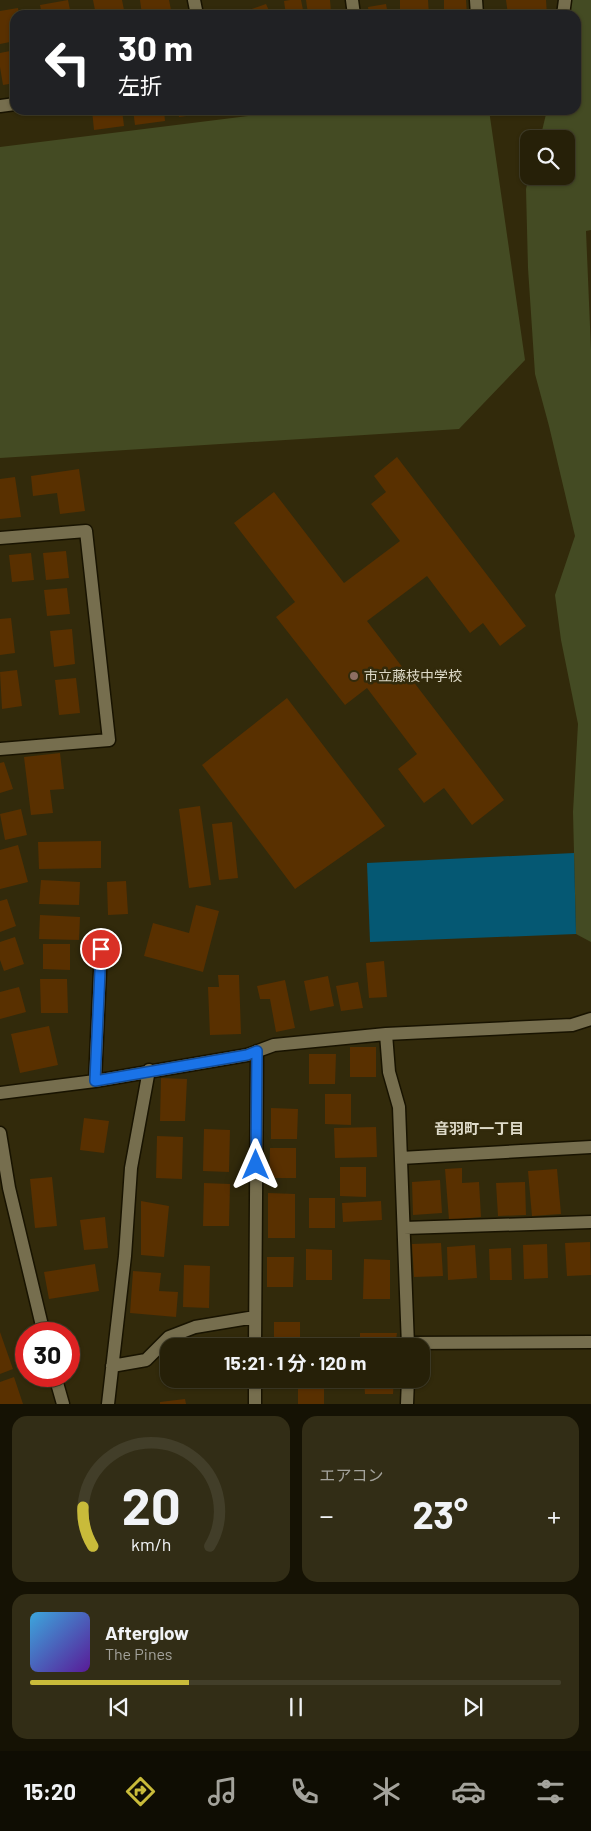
<!DOCTYPE html>
<html lang="ja">
<head>
<meta charset="utf-8">
<style>
  body { margin:0; font-family:Barlow,"Noto Sans JP",sans-serif; background:#322d16; color:#f1f3f6; height:100vh; display:flex; flex-direction:column; font-size:19px; white-space:nowrap }
  * { box-sizing:border-box; margin:0 }
  p { font-size:16px; color:#a4a39c }
  .icon { flex:none; width:28px; height:28px; fill:none; stroke:currentColor; stroke-width:2; stroke-linecap:round; stroke-linejoin:round }
  .map { position:relative; height:1404px; overflow:hidden }
  .drawer { display:flex; flex-direction:column; gap:12px; padding:12px; background:#151204; flex:1 }
  .drawer>* { flex:none }
  .banner { position:absolute; left:10px; top:10px; width:571px; height:105px; border-radius:15px; box-shadow:0 1px 4px #0004,0 0 0 1px #423e29; background:#202124; color:#fff; overflow:hidden }
  .buttons { position:absolute; left:520px; top:130px; display:grid; gap:10px }
  .buttons a { display:grid; place-items:center; width:55px; height:55px; border-radius:10px; background:#262008; box-shadow:0 1px 4px #0004,0 0 0 1px #423e29; font-size:25px }
  .speed { position:absolute; left:15px; top:1322px; display:flex; gap:10px; font-size:25px; font-weight:700; text-align:center }
  .speed>* { display:grid; place-content:center; width:65px; height:65px; border-radius:50%; background:#262008; box-shadow:0 1px 4px #0004,0 0 0 1px #423e29; line-height:1 }
  .speed .limit { border:8px solid #d22; background:#fff; color:#111 }
  .pin { position:absolute; display:grid; place-items:center; width:42px; height:42px; color:#fff; margin:-21px; border:2px solid #fff; border-radius:50%; box-shadow:0 1px 5px #0007 }
  .me { position:absolute; width:55px; margin:-28px; rotate:0deg; stroke-linejoin:round; filter:drop-shadow(0 0 4px #0008) }
  .turn { display:flex; align-items:center; gap:18px; height:105px; padding:0 25px; font-size:22px }
  .turn .icon { width:65px; height:65px; stroke-width:2.5 }
  .turn b { display:block; font-size:35px; line-height:42px }
  .big { font-size:38px; font-weight:700; line-height:1.1 }
  .drawer .widget { flex:1; display:flex; flex-direction:column; justify-content:center; gap:8px; min-width:0; padding:0 18px; border-radius:15px; background:#322d16 }
  .drawer .dial { align-items:center; gap:0 }
  .dial svg { height:130px; overflow:visible; fill:none; stroke:#423e29; stroke-width:7; stroke-linecap:round; text-anchor:middle }
  .dial text { fill:#f1f3f6; stroke:none }
  .song { display:flex; align-items:center; gap:15px }
  .cover { width:60px; height:60px; border-radius:8px; background:linear-gradient(135deg,hsl(200 70% 55%),hsl(270 70% 35%)) }
  .played { height:5px; border-radius:2px; background:linear-gradient(90deg,#c9bb3a 30%,#423e29 30%) }
  .keys { display:flex; justify-content:space-around; direction:ltr }
  .heat { display:flex; justify-content:space-between; align-items:center; font-size:28px; direction:ltr }
  .drawer .tiles { flex:1; display:grid; gap:12px; grid-template-columns:1fr 1fr }
  .widget:last-child { grid-column:span 2 }
  .trip { position:absolute; left:160px; top:1338px; width:270px; height:50px; border-radius:15px; background:#262008; box-shadow:0 1px 4px #0004,0 0 0 1px #423e29; font-weight:700; line-height:50px; text-align:center }
  .tab-bar { display:flex; height:80px; justify-content:space-around; align-items:center; background:#0f0d03; color:#a4a39c }
  .tab-bar .icon { width:35px; height:35px }
  .tab-bar .active { color:#c9bb3a }
  .tab-bar b { font-size:22px; color:#f1f3f6 }
  .map>svg:first-child { display:block }
  .green { fill:#444b23 }
  .water { fill:#055873 }
  .building { fill:#593000 }
  .lines { fill:none; stroke-linecap:round; stroke-linejoin:round }
  .minor-casing { stroke:#181300; stroke-width:15 }
  .minor { stroke:#766e4e; stroke-width:12 }
  .route-casing { stroke:#114b97; stroke-width:12 }
  .route { stroke:#1a73e8; stroke-width:9 }
  .education-dot { fill:#8d6e63; stroke:#322a0b; stroke-width:2 }
  .labels { text-anchor:middle; stroke-width:5; stroke-linejoin:round; paint-order:stroke }
  .poi-label { font-size:14px; fill:#dedac8; stroke:#322a0b; text-anchor:start }
  .neighbourhood-label { font-size:15px; font-weight:bold; fill:#dedac8; stroke:#322a0b }
</style>
</head>
<body>
<div class="map">
<svg width="591" height="1404" viewBox="0 0 591 1404">
  <rect width="100%" height="100%" fill="#322a0b"/>
  <!-- green -->
  <path class="green" d="M 564,0 L 591,0 L 591,230 L 586,231 L 591,350 L 591,942 L 576,934 L 573,812 L 578,724 L 561,640 L 555,595 L 575,536 L 549,426 L 535,374 L 528,268 L 526,189 L 529,176 L 566,176 L 566,139 L 540,139 L 547,110 L 576,110 L 576,15 L 565,15 Z
    M 295,110 L 489,110 L 525,360 L 459,429 L 0,458 L 0,147 Z"/>
  <!-- water -->
  <path class="water" d="M 574,853 L 576,934 L 370,942 L 367,863 Z"/>
  <!-- building -->
  <path class="building" d="M 68,0 L 71,15 L 42,15 L 40,5 Z
    M 93,0 L 122,0 L 125,15 L 96,15 Z
    M 140,0 L 169,0 L 172,15 L 142,15 Z
    M 290,0 L 301,0 L 304,15 L 286,15 L 284,1 Z
    M 306,0 L 330,0 L 331,12 L 308,14 Z
    M 400,0 L 428,0 L 429,15 L 400,15 Z
    M 444,0 L 466,0 L 467,14 L 444,14 Z
    M 506,0 L 546,0 L 547,15 L 508,15 Z
    M 266,4 L 271,15 L 251,15 L 249,10 Z
    M 386,4 L 388,15 L 369,15 L 368,7 Z
    M 18,8 L 19,15 L 15,15 L 15,41 L 0,44 L 0,11 Z
    M 15,50 L 15,83 L 3,85 L 0,67 L 0,53 Z
    M 92,110 L 122,110 L 124,126 L 94,130 Z
    M 133,110 L 164,110 L 165,121 L 135,125 Z
    M 178,110 L 209,110 L 209,113 L 179,117 Z
    M 397,457 L 526,626 L 500,646 L 483,623 L 470,633 L 427,576 L 367,621 L 504,800 L 472,825 L 444,788 L 424,803 L 398,769 L 417,754 L 367,688 L 345,705 L 276,617 L 295,602 L 234,523 L 274,492 L 344,583 L 400,541 L 371,504 L 386,492 L 374,476 Z
    M 79,469 L 85,511 L 60,514 L 57,493 L 33,496 L 31,476 Z
    M 15,477 L 21,517 L 0,519 L 0,479 Z
    M 66,551 L 69,578 L 46,580 L 43,553 Z
    M 31,553 L 34,580 L 12,582 L 9,555 Z
    M 67,588 L 70,614 L 47,616 L 44,590 Z
    M 11,618 L 15,653 L 0,655 L 0,619 Z
    M 72,629 L 75,664 L 54,667 L 50,631 Z
    M 17,670 L 22,706 L 2,709 L 0,672 Z
    M 76,678 L 80,713 L 59,715 L 55,680 Z
    M 287,698 L 385,826 L 295,889 L 202,765 Z
    M 60,753 L 64,789 L 50,790 L 53,813 L 31,815 L 24,757 Z
    M 4,762 L 13,789 L 0,793 L 0,763 Z
    M 200,806 L 211,885 L 189,888 L 179,809 Z
    M 21,809 L 27,835 L 5,840 L 0,814 Z
    M 232,822 L 238,878 L 219,880 L 212,824 Z
    M 101,841 L 101,868 L 39,869 L 38,842 Z
    M 18,845 L 28,882 L 0,889 L 0,850 Z
    M 41,880 L 80,882 L 79,905 L 39,904 Z
    M 126,881 L 128,914 L 108,915 L 107,882 Z
    M 7,899 L 16,926 L 0,932 L 0,901 Z
    M 196,905 L 219,911 L 203,972 L 144,956 L 153,923 L 189,933 Z
    M 40,915 L 80,917 L 79,940 L 39,939 Z
    M 15,937 L 24,964 L 4,971 L 0,960 L 0,942 Z
    M 43,944 L 70,944 L 70,970 L 43,969 Z
    M 384,961 L 387,997 L 369,998 L 366,963 Z
    M 218,975 L 239,975 L 241,1034 L 210,1035 L 208,987 L 219,987 Z
    M 328,976 L 334,1006 L 310,1011 L 304,981 Z
    M 40,979 L 67,979 L 68,1013 L 41,1013 Z
    M 285,980 L 295,1028 L 276,1032 L 270,999 L 260,999 L 257,986 Z
    M 358,982 L 363,1008 L 341,1011 L 336,986 Z
    M 19,987 L 26,1012 L 0,1019 L 0,992 Z
    M 49,1026 L 58,1065 L 20,1073 L 11,1034 Z
    M 350,1047 L 376,1047 L 376,1077 L 350,1077 Z
    M 309,1054 L 336,1054 L 335,1084 L 309,1084 Z
    M 161,1078 L 187,1079 L 185,1121 L 160,1121 Z
    M 325,1094 L 351,1094 L 351,1125 L 325,1124 Z
    M 271,1108 L 298,1109 L 297,1139 L 271,1139 Z
    M 84,1118 L 109,1121 L 104,1153 L 80,1150 Z
    M 376,1127 L 377,1157 L 335,1158 L 334,1128 Z
    M 204,1129 L 230,1130 L 229,1172 L 203,1171 Z
    M 157,1136 L 183,1137 L 182,1179 L 156,1178 Z
    M 270,1148 L 296,1148 L 296,1178 L 269,1178 Z
    M 340,1167 L 366,1167 L 366,1197 L 340,1196 Z
    M 462,1168 L 462,1183 L 479,1182 L 481,1217 L 449,1220 L 445,1169 Z
    M 557,1169 L 561,1214 L 532,1216 L 528,1171 Z
    M 52,1177 L 57,1226 L 35,1228 L 30,1179 Z
    M 440,1180 L 442,1213 L 413,1215 L 412,1182 Z
    M 525,1182 L 526,1215 L 498,1216 L 496,1183 Z
    M 204,1183 L 230,1184 L 229,1226 L 203,1226 Z
    M 268,1193 L 295,1194 L 295,1238 L 268,1238 Z
    M 309,1198 L 335,1198 L 335,1228 L 309,1228 Z
    M 141,1201 L 169,1206 L 164,1257 L 141,1255 Z
    M 381,1201 L 382,1220 L 343,1222 L 342,1203 Z
    M 105,1217 L 108,1248 L 84,1250 L 80,1220 Z
    M 590,1242 L 591,1275 L 567,1276 L 565,1243 Z
    M 441,1243 L 443,1276 L 414,1277 L 412,1244 Z
    M 547,1244 L 548,1278 L 524,1279 L 523,1245 Z
    M 475,1245 L 477,1278 L 448,1280 L 447,1247 Z
    M 511,1248 L 512,1280 L 490,1280 L 489,1249 Z
    M 306,1249 L 332,1250 L 332,1280 L 306,1280 Z
    M 267,1257 L 294,1257 L 293,1287 L 267,1287 Z
    M 364,1259 L 390,1260 L 390,1299 L 363,1299 Z
    M 95,1264 L 99,1291 L 49,1299 L 44,1272 Z
    M 184,1265 L 210,1266 L 209,1308 L 183,1307 Z
    M 133,1271 L 161,1273 L 159,1291 L 178,1292 L 176,1317 L 130,1313 Z
    M 274,1322 L 300,1322 L 300,1346 L 274,1346 Z
    M 0,1332 L 13,1369 L 0,1374 Z
    M 360,1333 L 397,1333 L 395,1346 L 360,1346 Z
    M 192,1339 L 227,1339 L 227,1346 L 192,1346 Z
    M 14,1377 L 23,1404 L 0,1404 L 0,1382 Z
    M 298,1379 L 324,1379 L 324,1404 L 298,1404 Z
    M 364,1379 L 394,1379 L 393,1394 L 365,1394 Z
    M 185,1399 L 186,1404 L 160,1404 L 160,1402 Z"/>
  <g class="lines">
    <!-- minor casing -->
    <g class="minor-casing">
      <path id="minor" d="M 194,0 L 197,15
        M 352,0 L 354,15
        M 476,0 L 477,15
        M 563,15 L 565,0
        M 0,106 L 15,104
        M 0,538 L 86,531 L 109,740 L 0,749
        M 386,1034 L 389,1072 L 399,1107 L 408,1346
        M 95,1081 L 101,949
        M 0,1093 L 95,1081 L 247,1055 L 274,1045 L 386,1034 L 572,1025 L 591,1019
        M 0,1133 L 9,1188 L 44,1334
        M 401,1158 L 591,1147
        M 404,1228 L 591,1222
        M 408,1343 L 591,1342
        M 255,1346 L 257,1051
        M 112,1366 L 146,1360 L 169,1337 L 195,1327 L 255,1317
        M 55,1376 L 63,1404
        M 108,1404 L 125,1256 L 131,1168 L 149,1070
        M 255,1404 L 255,1379
        M 407,1404 L 408,1379"/>
    </g>
    <!-- minor -->
    <use href="#minor" class="minor"/>
  </g>
  <g class="lines">
    <!-- route casing -->
    <g class="route-casing">
      <path id="route" d="M 101,949 L 95,1081 L 247,1055 L 257,1051 L 256,1165"/>
    </g>
    <!-- route -->
    <use href="#route" class="route"/>
  </g>
  <!-- markers -->
  <circle class="education-dot" cx="354" cy="676" r="5"/>
  <g class="labels">
    <!-- poi labels -->
    <g class="poi-label">
      <text x="364" y="681">市立藤枝中学校</text>
    </g>
    <!-- neighbourhood labels -->
    <g class="neighbourhood-label">
      <text x="479" y="1134">音羽町一丁目</text>
    </g>
  </g>
</svg>
<div class="buttons">
<a><svg class="icon" aria-label="search" viewBox="0 0 24 24"><circle cx="10" cy="10" r="6"/><path d="M15 15l6 6"/></svg></a>
</div>
<div class="speed"><div class="limit">30</div></div>
<div class="pin" style="left:101px;top:949px;background:#d93025"><svg class="icon" aria-label="arrive" viewBox="0 0 24 24"><path d="M6 21V4h12l-3 4 3 4H6"/></svg></div>
<svg class="me" style="left:256px;top:1165px" viewBox="-20 -20 40 40"><path d="M0-17L14 15 0 8-14 15z" fill="#1a73e8" stroke="#fff" stroke-width="4"/></svg>
<div class="trip">15:21 · 1 分 · 120 m</div>
<div class="banner">
<div class="turn"><svg class="icon" aria-label="left" viewBox="0 0 24 24"><path d="M17 20v-9H6M10 6l-5 5 5 5"/></svg><div><b>30 m</b>左折</div></div>
</div>
</div>
<section class="drawer">
<div class="tiles">
<div class="widget dial"><svg viewBox="0 0 100 80">
<path d="M14 69A42 42 0 1 1 86 69"/>
<path d="M14 69A42 42 0 0 1 8 45" stroke="#c9bb3a"/>
<text x="50" y="56" font-size="32" font-weight="700">20</text>
<text x="50" y="72" font-size="11">km/h</text>
</svg></div>
<div class="widget"><p>エアコン</p>
<div class="heat"><a>−</a><b class="big">23°</b><a>+</a></div>
</div>
<div class="widget">
<div class="song"><i class="cover"></i><div><b>Afterglow</b><p>The Pines</p></div></div>
<div class="played"></div>
<div class="keys"><svg class="icon" aria-label="previous" viewBox="0 0 24 24"><path d="M18 5L8 12l10 7zM5 5v14"/></svg><svg class="icon" aria-label="pause" viewBox="0 0 24 24"><path d="M8 5v14M16 5v14"/></svg><svg class="icon" aria-label="next" viewBox="0 0 24 24"><path d="M6 5l10 7-10 7zM19 5v14"/></svg></div>
</div>
</div>
</section>
<nav class="tab-bar">
<b>15:20</b>
<svg class="icon active" aria-label="directions" viewBox="0 0 24 24"><path d="M12 3l9 9-9 9-9-9zM9 14v-3h6M13 9l2 2-2 2"/></svg>
<svg class="icon" aria-label="music" viewBox="0 0 24 24"><path d="M9 18V5l10-2v13"/><circle cx="6" cy="18" r="3"/><circle cx="16" cy="16" r="3"/></svg>
<svg class="icon" aria-label="phone" viewBox="0 0 24 24"><path d="M5 4h4l2 5-3 2q2 4 5 5l2-3 5 2v4C11 20 4 13 5 4z"/></svg>
<svg class="icon" aria-label="climate" viewBox="0 0 24 24"><path d="M12 3v18M4 7l16 10M4 17L20 7"/></svg>
<svg class="icon" aria-label="car" viewBox="0 0 24 24"><path d="M5 17H2v-5l4-1 3-4h7l3 4 3 1v5h-3M9 17h6M6 11h13"/><circle cx="7" cy="17" r="2"/><circle cx="17" cy="17" r="2"/></svg>
<svg class="icon" aria-label="filters" viewBox="0 0 24 24"><path d="M4 7h16M4 17h16"/><circle cx="9" cy="7" r="2"/><circle cx="15" cy="17" r="2"/></svg>
</nav>
</body>
</html>
